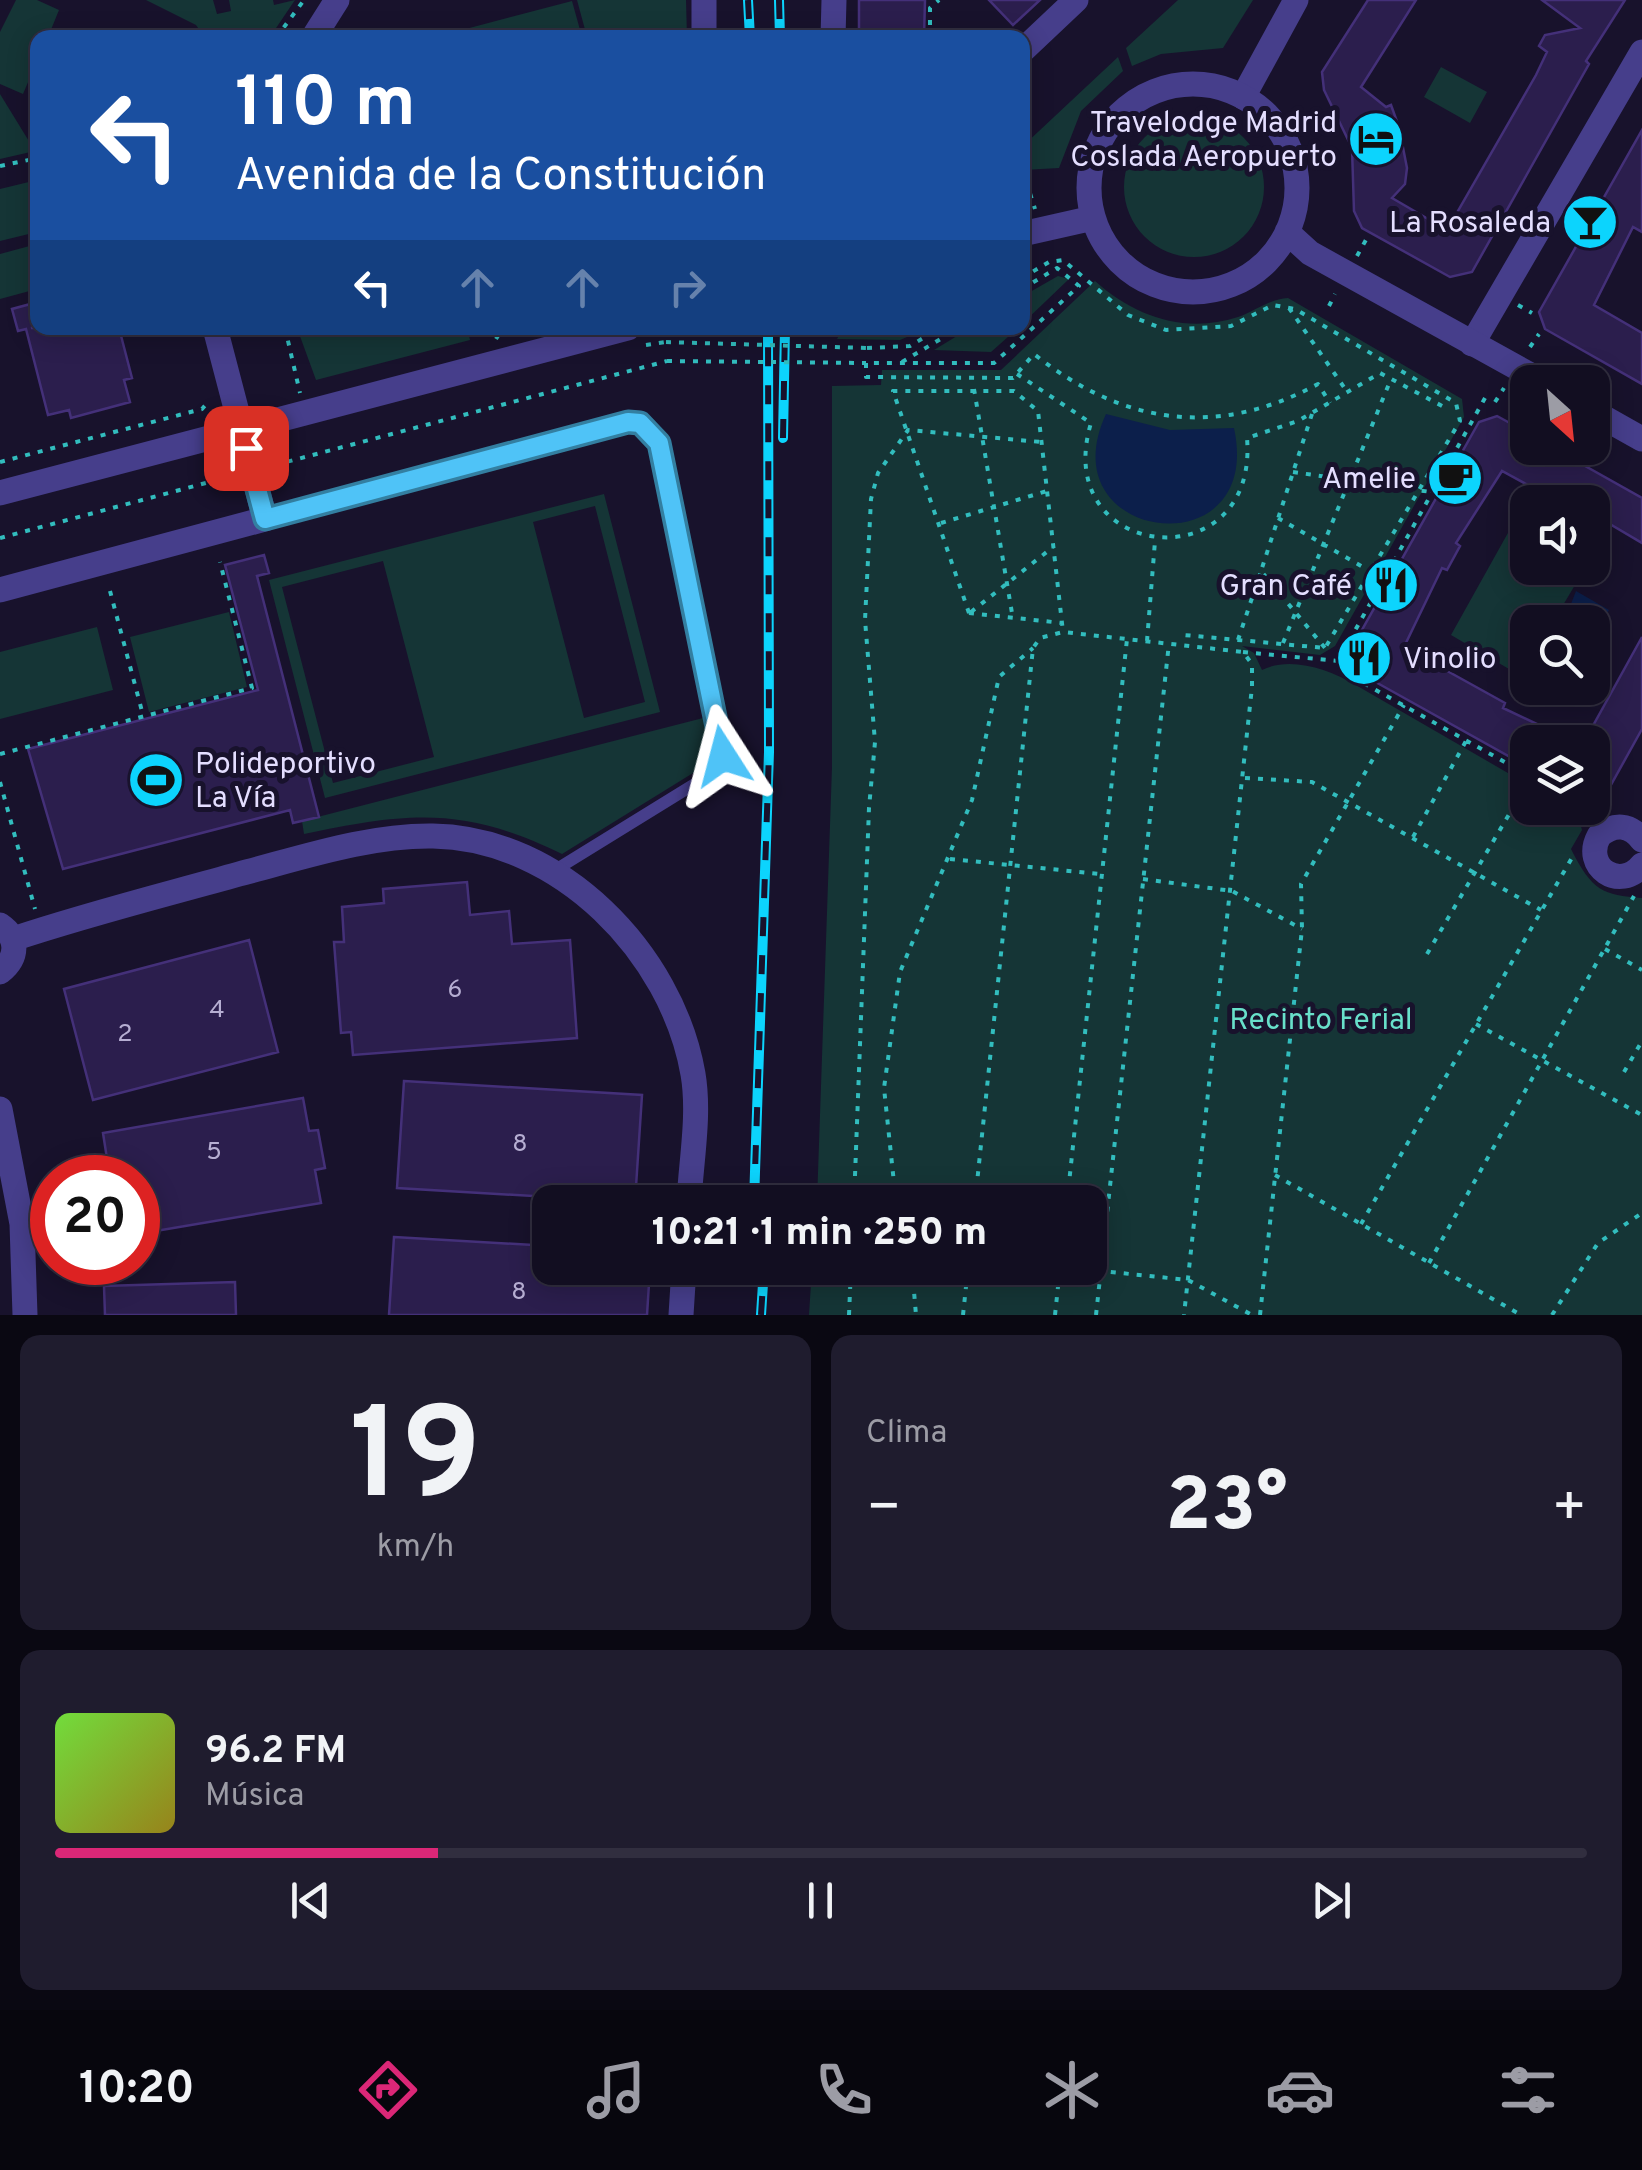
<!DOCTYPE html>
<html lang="es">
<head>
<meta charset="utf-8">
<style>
  body { margin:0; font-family:Overpass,sans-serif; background:#1f1c2e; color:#f1f3f6; height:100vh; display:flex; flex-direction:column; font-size:38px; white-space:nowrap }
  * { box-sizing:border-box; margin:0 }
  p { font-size:32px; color:#9c9ca5 }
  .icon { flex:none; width:55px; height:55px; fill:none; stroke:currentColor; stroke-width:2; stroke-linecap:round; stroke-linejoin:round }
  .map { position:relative; height:1315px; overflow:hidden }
  .drawer { display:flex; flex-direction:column; gap:20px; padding:20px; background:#0a0812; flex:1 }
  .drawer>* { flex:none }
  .banner { position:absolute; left:30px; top:30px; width:1000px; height:305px; border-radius:20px; box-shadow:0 5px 25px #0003,0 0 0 2px #312e3f; background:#1a4fa0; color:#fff; overflow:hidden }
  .needle { width:65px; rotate:153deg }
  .fabs { position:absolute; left:1510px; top:365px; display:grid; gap:20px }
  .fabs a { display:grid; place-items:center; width:100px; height:100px; border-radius:20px; background:#120e21; box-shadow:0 5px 25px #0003,0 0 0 2px #312e3f; font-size:50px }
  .speed { position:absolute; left:30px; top:1155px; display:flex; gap:20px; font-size:50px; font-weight:700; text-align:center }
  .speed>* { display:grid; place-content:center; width:130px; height:130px; border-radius:50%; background:#120e21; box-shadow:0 5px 25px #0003,0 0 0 2px #312e3f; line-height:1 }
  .speed .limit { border:15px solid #d22; background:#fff; color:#111 }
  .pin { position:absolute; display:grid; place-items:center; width:85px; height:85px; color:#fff; margin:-42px; border-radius:20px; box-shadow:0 5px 15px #0006 }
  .me { position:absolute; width:110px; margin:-55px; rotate:351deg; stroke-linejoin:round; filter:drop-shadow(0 0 8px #0008) }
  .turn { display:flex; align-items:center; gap:35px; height:210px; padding:0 40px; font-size:45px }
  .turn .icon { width:130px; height:130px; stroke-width:2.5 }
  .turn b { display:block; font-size:70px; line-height:85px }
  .lanes { display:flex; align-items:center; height:95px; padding:0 40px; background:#0003; justify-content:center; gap:50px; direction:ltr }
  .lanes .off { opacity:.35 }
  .big { font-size:75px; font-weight:800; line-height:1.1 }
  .drawer .widget { flex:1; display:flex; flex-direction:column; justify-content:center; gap:15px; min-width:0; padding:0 35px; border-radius:20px; background:#1f1c2e }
  .drawer .dial { align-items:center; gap:0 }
  .dial b { font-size:130px; line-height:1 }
  .song { display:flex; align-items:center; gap:30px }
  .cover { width:120px; height:120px; border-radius:15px; background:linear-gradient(135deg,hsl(100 70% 55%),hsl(50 70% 35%)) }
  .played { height:10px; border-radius:5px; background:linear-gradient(90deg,#db2777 25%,#312e3f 25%) }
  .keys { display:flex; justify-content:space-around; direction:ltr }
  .heat { display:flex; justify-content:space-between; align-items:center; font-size:55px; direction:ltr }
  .drawer .tiles { flex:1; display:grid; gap:20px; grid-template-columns:1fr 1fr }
  .widget:last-child { grid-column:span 2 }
  .trip { position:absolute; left:532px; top:1185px; width:575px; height:100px; border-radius:20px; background:#120e21; box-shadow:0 5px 25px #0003,0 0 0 2px #312e3f; font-weight:800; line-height:100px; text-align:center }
  .tabs { display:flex; height:160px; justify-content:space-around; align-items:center; background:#07060d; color:#9c9ca5 }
  .tabs .icon { width:70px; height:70px }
  .tabs .current { color:#db2777 }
  .tabs b { font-size:45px; color:#f1f3f6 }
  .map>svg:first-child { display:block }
  .green { fill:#153536; fill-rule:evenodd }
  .water { fill:#0c1f4b }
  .building { fill:#2b1e4d; stroke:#443079; stroke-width:2.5 }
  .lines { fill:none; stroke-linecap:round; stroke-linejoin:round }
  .path { stroke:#32bdbe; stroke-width:4; stroke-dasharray:5 8; stroke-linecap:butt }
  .service { stroke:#463e8b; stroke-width:12 }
  .minor { stroke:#463e8b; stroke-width:25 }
  .tertiary { stroke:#463e8b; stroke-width:25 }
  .rail-casing { stroke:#0cd4fd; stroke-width:10 }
  .rail { stroke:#18122c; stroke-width:6; stroke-dasharray:19; stroke-linecap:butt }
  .path-bridge { stroke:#32bdbe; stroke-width:4; stroke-dasharray:5 8; stroke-linecap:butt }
  .route-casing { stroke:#337fa1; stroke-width:25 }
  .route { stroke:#4fc3f7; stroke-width:18 }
  .labels { text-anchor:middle; stroke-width:10; stroke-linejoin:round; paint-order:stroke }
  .number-label { font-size:25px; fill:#b6aed2 }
  .poi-label { font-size:30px; fill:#e4deff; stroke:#18122c; text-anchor:end }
  .park-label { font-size:30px; fill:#68e0ca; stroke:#18122c }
</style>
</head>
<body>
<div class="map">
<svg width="1642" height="1315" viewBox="0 0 1642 1315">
  <rect width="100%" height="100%" fill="#18122c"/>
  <!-- green -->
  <path class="green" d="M 16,0 L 37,0 L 59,10 L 48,37 L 38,38 L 37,61 L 23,94 L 0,84 L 0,32 Z
    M 146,0 L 213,0 L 217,14 L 231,11 L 229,0 L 273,0 L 274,5 L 295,0 L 270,37 L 205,38 L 196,25 Z
    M 577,0 L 686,0 L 687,37 L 587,37 Z
    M 1178,0 L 1253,0 L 1223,48 L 1161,54 L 1132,66 L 1126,48 Z
    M 572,1 L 582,37 L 443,37 L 443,35 Z
    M 1118,57 L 1123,71 L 1081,111 L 1059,168 L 1023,170 L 1023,146 Z
    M 1441,67 L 1487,92 L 1470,123 L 1424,97 Z
    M 0,94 L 35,151 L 0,159 Z
    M1124 187a70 70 0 1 1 140 0a70 70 0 1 1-140 0Z
    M 37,180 L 37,232 L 0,241 L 0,189 Z
    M 37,244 L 37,289 L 0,299 L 0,254 Z
    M 1058,276 L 1069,279 L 1023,323 L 1023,296 Z
    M 1095,281 C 1135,317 1185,334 1238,317 C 1255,311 1269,299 1288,298 L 1462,399 L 1464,417 L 1335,646 L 1320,655 L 1242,646 L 1254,653 L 1262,670 C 1290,656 1328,669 1354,684 L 1527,784 L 1528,808 L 1569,808 L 1577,812 L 1582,830 L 1571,849 C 1592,891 1603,895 1642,898 L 1642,1315 L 809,1315 L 812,1268 L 1090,1268 L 1090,1202 L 817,1202 L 832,767 L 832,386 L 881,385 L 882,370 L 1001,370 Z
    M 297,328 L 467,328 L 470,340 L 316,380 Z
    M 843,328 L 928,328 L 900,340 L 837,339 Z
    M 970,328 L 1018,328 L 991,352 L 934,350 Z
    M 604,494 L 660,712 L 325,798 L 269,580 ZM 595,506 L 645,702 L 584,718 L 533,522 ZM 383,561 L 434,757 L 333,783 L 282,587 Z
    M 1523,506 L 1527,509 L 1528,568 L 1584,568 L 1578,580 L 1568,575 L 1565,579 L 1575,585 L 1553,622 L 1528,622 C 1528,642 1528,660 1509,669 L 1451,635 Z
    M 229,612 L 247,687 L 149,712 L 130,637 Z
    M 97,627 L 113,690 L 0,719 L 0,652 Z
    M 707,717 L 711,750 L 706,765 L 562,854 C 464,806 409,812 304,834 L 302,821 Z"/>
  <!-- water -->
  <path class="water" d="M 1106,414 L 1170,430 L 1234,428 C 1265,571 1046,543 1106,414 Z
    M 1576,591 L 1609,610 L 1593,639 L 1592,622 L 1564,622 Z"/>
  <!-- building -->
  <path class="building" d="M 859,0 L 925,0 L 924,38 L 859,38 Z
    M 989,0 L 1040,0 L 1013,25 Z
    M 1368,0 L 1416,0 L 1361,87 L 1386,107 L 1391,105 L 1399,127 L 1407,168 L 1405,184 L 1392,198 L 1447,230 L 1536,75 L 1547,52 L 1539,46 L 1545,35 L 1580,28 L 1542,0 L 1625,0 L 1586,61 L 1589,64 L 1472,272 L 1450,277 L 1362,228 L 1354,211 L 1352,148 L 1324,90 L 1322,72 Z
    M 1642,130 L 1642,232 L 1633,227 L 1594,305 L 1642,333 L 1642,384 L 1545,329 L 1539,312 Z
    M 38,302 L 38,326 L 31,328 L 119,328 L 132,378 L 124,380 L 130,402 L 71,418 L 69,410 L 48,415 L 26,329 L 18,331 L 12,309 Z
    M 1497,416 L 1528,433 L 1528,448 L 1553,448 L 1642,498 L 1642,543 L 1608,523 L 1605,528 L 1592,521 L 1592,502 L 1571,502 L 1553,493 L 1550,497 L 1502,471 L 1456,543 L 1460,546 L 1447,570 L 1442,568 L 1404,647 L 1505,703 L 1503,708 L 1575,742 L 1528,742 L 1528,767 L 1354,670 L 1349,653 L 1479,422 Z
    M 264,555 L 269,573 L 257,576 L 319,817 L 293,823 L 290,810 L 63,869 L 28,749 L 258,690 L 225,565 Z
    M 1642,637 L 1642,729 L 1592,819 L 1592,742 L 1584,742 Z
    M 467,882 L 470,915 L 509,911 L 512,944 L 570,940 L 577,1038 L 353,1055 L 351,1032 L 341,1033 L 334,942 L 344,942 L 342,907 L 384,903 L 383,889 Z
    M 249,940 L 278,1052 L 93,1100 L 64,989 Z
    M 404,1081 L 642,1095 L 635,1202 L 397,1188 Z
    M 303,1098 L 309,1131 L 318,1130 L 325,1168 L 315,1170 L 321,1203 L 138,1234 L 138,1178 L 110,1178 L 103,1133 Z
    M 394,1237 L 550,1246 L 550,1268 L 650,1268 L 647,1315 L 389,1315 Z
    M 235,1282 L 236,1315 L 105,1315 L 104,1286 Z"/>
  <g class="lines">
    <!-- path -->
    <path class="path" d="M 276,38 L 304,0
      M 930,38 L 930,8 L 939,0
      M 0,166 L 38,158
      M 1022,186 L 1028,187 L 1035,209
      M 1357,256 L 1367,238
      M 1022,278 L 1049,262 L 1063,260 L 1128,315 L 1166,330 L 1231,326 L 1273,305 L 1295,309 L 1456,403 L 1460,421 L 1325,648 L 1184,635
      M 1022,289 L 1057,268 L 1079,286 L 994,363 L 866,363 L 866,377 L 1013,378 L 1034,354 C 1122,424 1216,439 1318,384 L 1330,403
      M 1518,305 L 1532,313
      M 1329,306 L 1335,294
      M 1289,308 L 1348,393
      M 252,328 L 254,334
      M 285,328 L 300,393
      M 496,339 L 503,328
      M 646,345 L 666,342
      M 1530,347 L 1539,334
      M 867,348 L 910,346 L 940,328
      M 902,362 L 959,328
      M 1017,374 L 1091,423 C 1049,562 1259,583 1247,438 L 1298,421 L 1380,373 L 1444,407
      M 974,389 L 1013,619
      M 1485,398 L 1338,661 L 1340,670 L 1528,775
      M 1495,402 L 1504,388
      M 1312,414 L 1261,571 L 1325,648
      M 0,462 L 202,409 L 209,401
      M 275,465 L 667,361
      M 1293,472 L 1431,492
      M 1278,518 L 1382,578
      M 941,523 L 1047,491
      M 0,538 L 232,476
      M 110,591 L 143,715
      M 971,612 L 1053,547
      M 969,613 L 893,391 L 1014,391 L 1038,411 L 1063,632
      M 969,613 L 1062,623
      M 1238,640 L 1261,571
      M 1147,641 L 1155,541
      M 1283,643 L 1391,379
      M 1243,652 L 1338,661
      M 0,754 L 252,688 L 220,562
      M 1245,778 L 1312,782 L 1541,910
      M 0,782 L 35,909
      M 1413,837 L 1466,741
      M 950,859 L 1100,874
      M 1143,879 L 1232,891 L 1302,929
      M 1605,949 L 1642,970
      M 1427,954 L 1528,782
      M 1476,1024 L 1642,1115
      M 1624,1072 L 1642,1041
      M 1275,1175 L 1521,1315
      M 854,1202 L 869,808 L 875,742 L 865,620 L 871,499 L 878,473 L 908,430 L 1041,442
      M 896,1202 L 884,1088 L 900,972 L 972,800 L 999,677 L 1033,648
      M 975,1202 L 1033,648 L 1040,638 L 1063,632 L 1243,652 L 1252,664 L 1252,687 L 1184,1315
      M 1067,1202 L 1127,639
      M 1361,1224 L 1573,856
      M 1429,1263 L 1634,896
      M 912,1268 L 916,1315
      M 1072,1268 L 1188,1280 L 1252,1315
      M 849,1315 L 851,1268
      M 963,1315 L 968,1268
      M 1055,1315 L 1060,1268
      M 1096,1315 L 1169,643
      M 1260,1315 L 1302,929 L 1301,884 L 1404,705
      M 1552,1315 L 1598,1243 L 1642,1213"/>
    <!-- service -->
    <path class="service" d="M 265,519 L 628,422 L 640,423 L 659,443 L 723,756 L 706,777 L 552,872"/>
    <!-- minor -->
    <path class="minor" d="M 313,38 L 337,0
      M 704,38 L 704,0
      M 833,38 L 834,0
      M 1022,51 L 1076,0
      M 1243,97 L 1296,0
      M 1472,344 L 1642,52
      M 0,590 L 265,519 L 215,328
      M 1642,840 C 1630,824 1614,823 1599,836 C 1582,867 1620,892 1642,865
      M 0,925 C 19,938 18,958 0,972
      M 13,939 C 88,914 164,895 239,874 C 301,858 368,835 433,836 C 560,838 672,953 693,1074 C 700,1115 691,1161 689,1202
      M 0,1109 L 22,1224 L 25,1315
      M 681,1315 L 684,1268"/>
    <!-- tertiary -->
    <path class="tertiary" d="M1089 188a104 104 0 1 1 208 0a104 104 0 1 1-208 0Z
      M 1287,232 L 1310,253 L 1543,382
      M 1022,234 L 1093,218
      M 1592,411 L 1642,439
      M 0,493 L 628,328"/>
    <!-- rail casing -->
    <g class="rail-casing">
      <path id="rail" d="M 748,0 L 750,38
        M 779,0 L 780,38
        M 783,438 L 785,328
        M 754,1202 L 769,752 L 768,328
        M 761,1315 L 764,1268"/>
    </g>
    <!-- rail -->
    <use href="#rail" class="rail"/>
    <!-- path-bridge -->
    <path class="path-bridge" d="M 666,342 L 867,348
      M 667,361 L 866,363"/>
  </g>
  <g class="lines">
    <!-- route casing -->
    <g class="route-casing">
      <path id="route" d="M 246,448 L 265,519 L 628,422 L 640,423 L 659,443 L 723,756"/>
    </g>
    <!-- route -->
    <use href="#route" class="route"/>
  </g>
  <!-- icons -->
  <defs>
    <g id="hotel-disc" transform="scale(2.875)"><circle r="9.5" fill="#0cd4fd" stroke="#18122c"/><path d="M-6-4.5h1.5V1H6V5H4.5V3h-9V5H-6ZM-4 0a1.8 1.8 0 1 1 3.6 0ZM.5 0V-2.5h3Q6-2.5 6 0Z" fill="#111"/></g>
    <g id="bar-disc" transform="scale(2.875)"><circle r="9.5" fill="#0cd4fd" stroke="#18122c"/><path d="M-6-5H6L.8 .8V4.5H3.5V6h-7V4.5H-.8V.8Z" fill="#111"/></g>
    <g id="cafe-disc" transform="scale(2.875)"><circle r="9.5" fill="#0cd4fd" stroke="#18122c"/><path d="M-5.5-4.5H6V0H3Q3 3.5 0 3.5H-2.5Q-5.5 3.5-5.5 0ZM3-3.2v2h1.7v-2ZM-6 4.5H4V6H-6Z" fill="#111"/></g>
    <g id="restaurant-disc" transform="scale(2.875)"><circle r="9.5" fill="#0cd4fd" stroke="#18122c"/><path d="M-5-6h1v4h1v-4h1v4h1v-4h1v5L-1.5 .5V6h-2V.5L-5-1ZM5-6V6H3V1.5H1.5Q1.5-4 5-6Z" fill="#111"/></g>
    <g id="stadium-disc" transform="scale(2.875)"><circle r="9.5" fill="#0cd4fd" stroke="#18122c"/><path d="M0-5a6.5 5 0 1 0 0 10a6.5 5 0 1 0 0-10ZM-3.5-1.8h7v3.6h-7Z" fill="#111"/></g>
  </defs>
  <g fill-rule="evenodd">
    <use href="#hotel-disc" x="1376" y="139"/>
    <use href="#bar-disc" x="1590" y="222"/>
    <use href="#cafe-disc" x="1455" y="478"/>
    <use href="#restaurant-disc" x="1391" y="585"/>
    <use href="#restaurant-disc" x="1364" y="658"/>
    <use href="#stadium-disc" x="156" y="780"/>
  </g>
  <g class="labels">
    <!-- number labels -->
    <g class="number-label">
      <text x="455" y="997">6</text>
      <text x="217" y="1017">4</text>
      <text x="125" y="1041">2</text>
      <text x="520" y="1151">8</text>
      <text x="214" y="1159">5</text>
      <text x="519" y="1299">8</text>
    </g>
    <!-- poi labels -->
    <g class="poi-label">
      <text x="1337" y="132">Travelodge Madrid<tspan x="1337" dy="34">Coslada Aeropuerto</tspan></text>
      <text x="1551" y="232">La Rosaleda</text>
      <text x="1416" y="488">Amelie</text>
      <text x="1352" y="595">Gran Café</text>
      <text x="1403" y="668" text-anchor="start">Vinolio</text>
      <text x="195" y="773" text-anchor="start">Polideportivo<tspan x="195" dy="34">La Vía</tspan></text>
    </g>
    <!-- park labels -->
    <g class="park-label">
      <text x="1321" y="1029">Recinto Ferial</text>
    </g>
  </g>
</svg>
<div class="fabs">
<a><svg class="needle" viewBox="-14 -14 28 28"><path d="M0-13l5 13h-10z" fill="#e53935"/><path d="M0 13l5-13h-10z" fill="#9c9ca5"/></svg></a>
<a><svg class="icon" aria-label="sound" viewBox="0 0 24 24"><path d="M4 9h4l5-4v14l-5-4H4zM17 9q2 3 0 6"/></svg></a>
<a><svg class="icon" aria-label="search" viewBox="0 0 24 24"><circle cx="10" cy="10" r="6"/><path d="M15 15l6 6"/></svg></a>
<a><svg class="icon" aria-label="layers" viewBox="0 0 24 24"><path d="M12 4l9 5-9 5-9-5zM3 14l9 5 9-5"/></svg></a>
</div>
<div class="speed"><div class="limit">20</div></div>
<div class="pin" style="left:246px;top:448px;background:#d93025"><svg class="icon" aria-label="arrive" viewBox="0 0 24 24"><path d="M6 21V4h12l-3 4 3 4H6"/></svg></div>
<svg class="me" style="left:723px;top:756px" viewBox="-20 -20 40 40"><path d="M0-17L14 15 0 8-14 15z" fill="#4fc3f7" stroke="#fff" stroke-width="4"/></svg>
<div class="trip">10:21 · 1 min · 250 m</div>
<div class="banner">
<div class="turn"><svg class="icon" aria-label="left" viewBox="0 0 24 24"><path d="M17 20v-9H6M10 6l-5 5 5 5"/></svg><div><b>110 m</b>Avenida de la Constitución</div></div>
<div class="lanes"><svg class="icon" aria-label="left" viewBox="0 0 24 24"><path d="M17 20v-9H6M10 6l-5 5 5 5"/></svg><svg class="icon off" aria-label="ahead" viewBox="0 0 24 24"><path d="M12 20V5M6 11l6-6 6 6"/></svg><svg class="icon off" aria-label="ahead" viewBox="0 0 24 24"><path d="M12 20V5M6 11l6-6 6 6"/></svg><svg class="icon off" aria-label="right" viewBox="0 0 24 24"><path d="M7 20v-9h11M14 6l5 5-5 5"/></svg></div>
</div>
</div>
<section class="drawer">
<div class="tiles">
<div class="widget dial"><b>19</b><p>km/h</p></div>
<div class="widget"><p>Clima</p>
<div class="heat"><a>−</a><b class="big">23°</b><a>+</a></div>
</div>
<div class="widget">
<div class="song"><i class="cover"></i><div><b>96.2 FM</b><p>Música</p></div></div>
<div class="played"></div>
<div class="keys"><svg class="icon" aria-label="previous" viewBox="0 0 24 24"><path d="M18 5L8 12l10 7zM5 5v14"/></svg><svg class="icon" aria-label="pause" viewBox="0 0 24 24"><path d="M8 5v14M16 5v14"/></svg><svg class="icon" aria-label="next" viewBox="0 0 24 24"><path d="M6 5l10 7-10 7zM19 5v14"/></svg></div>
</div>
</div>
</section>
<nav class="tabs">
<b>10:20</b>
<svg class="icon current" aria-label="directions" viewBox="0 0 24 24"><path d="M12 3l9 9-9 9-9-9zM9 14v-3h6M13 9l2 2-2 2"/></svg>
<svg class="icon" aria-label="music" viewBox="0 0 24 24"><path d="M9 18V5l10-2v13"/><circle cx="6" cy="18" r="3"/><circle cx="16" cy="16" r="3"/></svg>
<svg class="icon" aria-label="phone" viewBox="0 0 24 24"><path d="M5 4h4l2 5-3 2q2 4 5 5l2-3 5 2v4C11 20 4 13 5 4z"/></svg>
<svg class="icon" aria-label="climate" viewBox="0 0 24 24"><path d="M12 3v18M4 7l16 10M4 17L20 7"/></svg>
<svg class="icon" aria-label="car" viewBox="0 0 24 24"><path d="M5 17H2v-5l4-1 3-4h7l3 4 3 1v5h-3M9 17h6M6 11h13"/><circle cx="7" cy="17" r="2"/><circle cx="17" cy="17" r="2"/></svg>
<svg class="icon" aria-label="filters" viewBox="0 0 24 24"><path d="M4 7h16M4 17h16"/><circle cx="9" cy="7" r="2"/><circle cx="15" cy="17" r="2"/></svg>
</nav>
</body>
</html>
